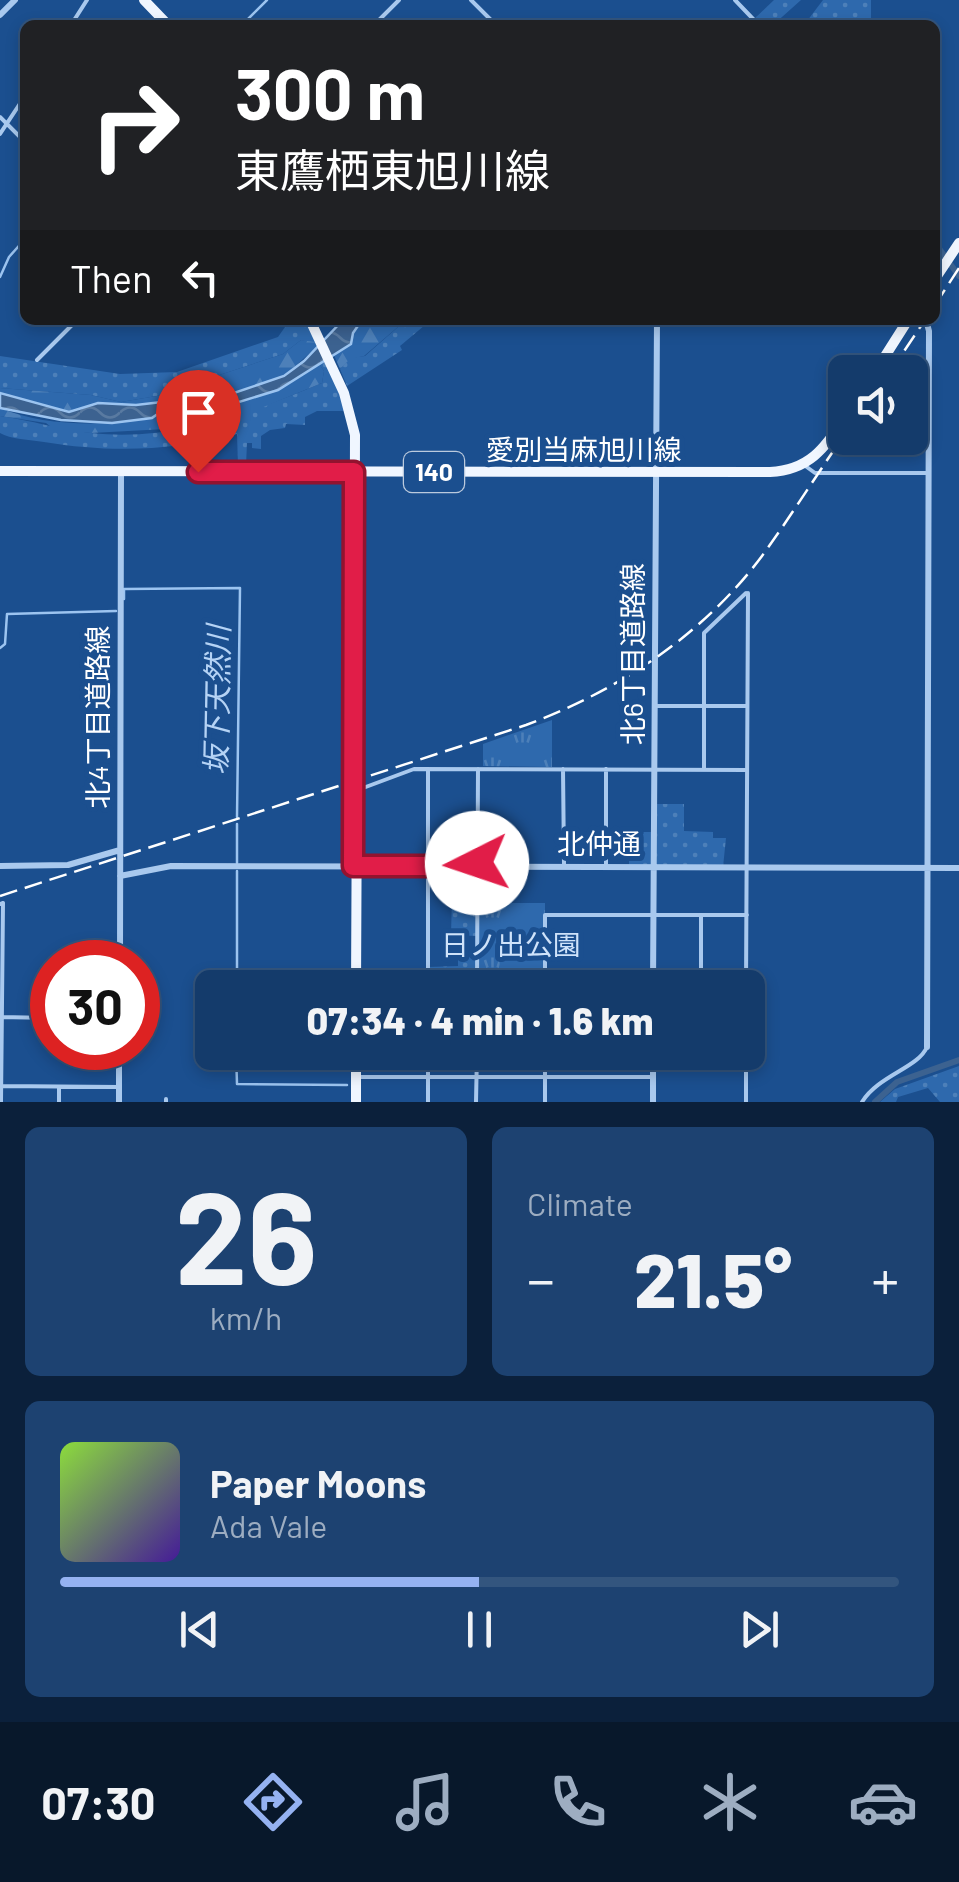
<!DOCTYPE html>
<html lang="en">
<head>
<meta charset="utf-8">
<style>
  body { margin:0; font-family:Barlow,"Noto Sans JP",sans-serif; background:#1d4271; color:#f1f3f6; height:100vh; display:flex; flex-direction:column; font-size:38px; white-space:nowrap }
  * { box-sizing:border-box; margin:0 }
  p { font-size:32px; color:#9dadc1 }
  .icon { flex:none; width:55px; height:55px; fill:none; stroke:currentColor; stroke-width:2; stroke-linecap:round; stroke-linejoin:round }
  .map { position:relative; height:1102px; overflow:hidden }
  .drawer { display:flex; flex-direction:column; gap:25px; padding:25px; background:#0b203b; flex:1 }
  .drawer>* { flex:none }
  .guide { position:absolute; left:20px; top:20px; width:920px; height:305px; border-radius:15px; box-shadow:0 5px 15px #0003,0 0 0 2px #33557e; background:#202124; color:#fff; overflow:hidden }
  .controls { position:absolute; left:828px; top:355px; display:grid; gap:20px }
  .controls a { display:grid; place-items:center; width:100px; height:100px; border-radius:15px; background:#143b6b; box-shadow:0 5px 15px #0003,0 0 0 2px #33557e; font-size:50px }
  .speed { position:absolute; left:30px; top:940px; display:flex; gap:20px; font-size:50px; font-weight:700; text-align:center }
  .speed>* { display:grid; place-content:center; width:130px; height:130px; border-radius:50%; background:#143b6b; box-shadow:0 5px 15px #0003,0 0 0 2px #33557e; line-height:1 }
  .speed .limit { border:15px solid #d22; background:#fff; color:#111 }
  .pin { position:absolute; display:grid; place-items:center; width:85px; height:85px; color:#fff; margin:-102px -42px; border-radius:50% 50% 50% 0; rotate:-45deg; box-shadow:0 0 10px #0007 }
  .pin .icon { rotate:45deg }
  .me { position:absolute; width:110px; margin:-55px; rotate:266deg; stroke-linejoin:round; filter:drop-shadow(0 0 8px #0008) }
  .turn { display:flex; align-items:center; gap:35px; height:210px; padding:0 50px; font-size:45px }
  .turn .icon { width:130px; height:130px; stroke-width:2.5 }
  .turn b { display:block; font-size:70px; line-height:85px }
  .then { display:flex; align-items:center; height:95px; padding:0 50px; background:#0003; gap:20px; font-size:38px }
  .big { font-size:75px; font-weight:800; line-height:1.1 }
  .drawer .card { flex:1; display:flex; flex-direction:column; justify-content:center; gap:15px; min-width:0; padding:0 35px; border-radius:15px; background:#1d4271 }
  .drawer .dial { align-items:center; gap:0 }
  .dial b { font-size:130px; line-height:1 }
  .song { display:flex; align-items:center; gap:30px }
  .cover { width:120px; height:120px; border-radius:15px; background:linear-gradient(135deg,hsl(90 70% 55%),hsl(260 70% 35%)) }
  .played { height:10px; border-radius:5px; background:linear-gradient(90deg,#95b2f1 50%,#33557e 50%) }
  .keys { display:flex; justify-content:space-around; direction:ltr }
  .heat { display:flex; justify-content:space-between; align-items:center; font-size:55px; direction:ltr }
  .drawer .tiles { flex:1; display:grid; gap:25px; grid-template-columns:1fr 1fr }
  .card:last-child { grid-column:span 2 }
  .trip { position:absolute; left:195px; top:970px; width:570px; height:100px; border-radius:15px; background:#143b6b; box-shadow:0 5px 15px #0003,0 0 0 2px #33557e; font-weight:800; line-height:100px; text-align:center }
  .dock { display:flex; height:160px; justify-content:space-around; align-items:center; background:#08182b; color:#9dadc1 }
  .dock .icon { width:70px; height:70px }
  .dock .selected { color:#95b2f1 }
  .dock b { font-size:45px; color:#f1f3f6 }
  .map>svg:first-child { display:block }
  .grass { fill:url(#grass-dots) }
  .forest { fill:url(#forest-firs) }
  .park { fill:url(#park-tufts) }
  .pitch { fill:#2e69ad }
  .water { fill:url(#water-waves); stroke:#9cc4f0; stroke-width:2.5 }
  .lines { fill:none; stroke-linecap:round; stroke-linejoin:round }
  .stream { stroke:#9cc4f0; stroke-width:2.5 }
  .river { stroke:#3c6290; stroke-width:6 }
  .minor { stroke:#a9c9ee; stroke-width:4 }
  .tertiary { stroke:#a9c9ee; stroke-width:6 }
  .primary { stroke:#f0f6ff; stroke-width:10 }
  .rail { stroke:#fff; stroke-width:2.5; stroke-dasharray:18 8; stroke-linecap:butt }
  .primary-bridge { stroke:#f0f6ff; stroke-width:10 }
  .route-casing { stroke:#92132f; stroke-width:25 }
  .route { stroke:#e11d48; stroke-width:18 }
  .labels { text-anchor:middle; stroke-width:10; stroke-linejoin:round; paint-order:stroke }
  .shield { fill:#1b4f8f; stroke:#bbcadd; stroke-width:2.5 }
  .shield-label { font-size:25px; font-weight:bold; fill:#fff }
  .street-label { font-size:28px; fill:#fff; stroke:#1b4f8f }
  .park-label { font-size:28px; fill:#cfe3fa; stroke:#1b4f8f }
  .water-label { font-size:30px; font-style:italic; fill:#b5d3f5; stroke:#1b4f8f }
</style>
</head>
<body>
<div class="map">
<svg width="959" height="1102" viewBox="0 0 959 1102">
  <defs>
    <pattern id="grass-dots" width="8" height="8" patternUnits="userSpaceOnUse" patternTransform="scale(2.5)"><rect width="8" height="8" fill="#2e69ad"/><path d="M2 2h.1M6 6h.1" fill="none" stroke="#4d80b9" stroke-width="1.8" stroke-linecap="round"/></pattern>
    <pattern id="forest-firs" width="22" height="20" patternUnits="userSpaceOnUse" patternTransform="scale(2.5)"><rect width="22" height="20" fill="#2e69ad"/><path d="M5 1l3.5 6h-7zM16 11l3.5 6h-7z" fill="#4d80b9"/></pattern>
    <pattern id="park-tufts" width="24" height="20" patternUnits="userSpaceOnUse" patternTransform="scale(2.5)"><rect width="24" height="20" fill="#2e69ad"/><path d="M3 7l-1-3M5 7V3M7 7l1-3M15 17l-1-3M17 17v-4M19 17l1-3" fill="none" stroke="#4d80b9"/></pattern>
    <pattern id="water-waves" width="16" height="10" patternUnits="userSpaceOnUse" patternTransform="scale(2.5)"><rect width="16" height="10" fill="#3c6290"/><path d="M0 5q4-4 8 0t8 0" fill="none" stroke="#597aa1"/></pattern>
  </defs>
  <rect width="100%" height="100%" fill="#1b4f8f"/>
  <!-- grass -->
  <path class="grass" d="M 774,0 L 801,0 L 773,25 L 748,25 Z
    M 823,0 L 871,0 L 871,25 L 804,25 Z
    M 290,320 L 310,320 L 320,342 L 315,344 L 301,340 L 283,354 L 189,385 L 186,391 L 121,402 L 91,395 L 0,388 L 0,356 L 120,374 L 177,372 L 278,337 Z
    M 406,320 L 431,320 L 400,346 L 402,350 L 347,386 L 340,369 L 350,358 L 365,356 Z
    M 325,358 L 347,411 L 317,411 L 305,417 L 305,425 L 286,424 L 285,428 L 270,430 L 261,436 L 261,449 L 252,448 L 252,443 L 247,443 L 246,465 L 238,465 L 237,434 C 171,451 111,453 44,442 C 30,440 10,439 0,433 L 0,416 C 30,420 61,430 91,433 C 172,442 248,414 322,383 L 324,371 L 318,362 Z
    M 654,804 L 684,804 L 684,831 L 713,832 L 713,838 L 726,838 L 723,867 L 629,867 L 629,832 L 654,832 Z
    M 477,867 L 521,867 L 520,875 L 507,876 L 506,891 L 512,892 L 512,903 L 478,903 L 477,936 L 451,935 L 452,897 L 477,894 Z
    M 477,955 L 477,981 L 430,981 L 428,967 L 458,966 L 458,956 Z
    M 959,1066 L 959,1102 L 940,1102 L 928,1088 L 898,1097 L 896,1102 L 880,1102 L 895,1089 Z"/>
  <!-- forest -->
  <path class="forest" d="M 362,320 L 406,320 L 364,356 L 350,359 L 340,369 L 333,353 L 351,344 L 353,333 Z
    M 301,340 L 321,343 L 284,376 L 231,394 L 69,412 L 0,393 L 0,388 L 91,395 L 121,402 L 186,391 L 189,385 L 283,354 Z
    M 318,362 L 324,371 L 322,383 L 261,408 L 202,427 L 91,433 L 55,430 L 46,423 L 0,416 L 0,408 C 45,427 105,426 152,418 C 167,405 188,411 207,408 C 248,402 285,389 318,362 Z"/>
  <!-- park -->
  <path class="park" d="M 552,720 L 552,767 L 483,766 L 483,744 Z
    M 477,903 L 545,903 L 545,975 L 541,982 L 477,981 Z"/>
  <!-- pitch -->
  <path class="pitch" d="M 504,935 L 538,934 L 538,969 L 500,970 L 498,936 Z"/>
  <!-- water -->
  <path class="water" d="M 343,320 L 362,320 L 353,333 L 351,344 L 278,390 L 226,406 L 173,410 L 159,413 L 152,418 L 112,423 L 61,420 L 0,408 L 0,393 L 69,412 L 98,403 L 136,405 L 231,394 L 284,376 L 304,361 Z"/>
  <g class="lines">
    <!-- stream -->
    <path class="stream" d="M 242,25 L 267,0
      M 0,277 L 9,257 L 25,239
      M 124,599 L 124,589 L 240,588 L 237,817
      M 0,648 L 5,644 L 7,614 L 116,611
      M 237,863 L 237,824
      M 237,988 L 237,871
      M 236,1052 L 237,1084 L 347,1085"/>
    <!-- river -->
    <path class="river" d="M 935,243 L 959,276
      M 875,1102 L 897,1082 L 959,1060"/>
    <!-- minor -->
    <path class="minor" d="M 471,0 L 496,25
      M 735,0 L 755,21
      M 71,25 L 87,0
      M 374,25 L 399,0
      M 0,117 L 25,142
      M 0,134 L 25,96
      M 201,320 L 206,325
      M 37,360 L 77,320
      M 804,465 L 815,473 L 926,473
      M 655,706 L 745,706
      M 563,769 L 564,864
      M 704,769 L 704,633 L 746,593
      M 362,816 L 363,788 L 414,769 L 747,770
      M 606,867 L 606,769
      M 0,904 L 3,903 L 1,1102
      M 358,981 L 746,982
      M 701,981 L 701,916
      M 428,988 L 428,769
      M 477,988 L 478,769
      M 545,988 L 545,915 L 747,915
      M 746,988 L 748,593
      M 0,1017 L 52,1018
      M 746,1052 L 746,1102
      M 358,1077 L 653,1077
      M 0,1086 L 119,1087
      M 166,1099 L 166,1102
      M 59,1102 L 59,1087
      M 428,1102 L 428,1052
      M 476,1102 L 477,1052
      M 545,1102 L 545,1052
      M 862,1102 C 879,1075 918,1068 927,1047"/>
    <!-- tertiary -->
    <path class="tertiary" d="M 0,15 L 15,0
      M 926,320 L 929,331 L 927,1047
      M 0,866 L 68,865 L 120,850
      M 120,876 L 171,866 L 959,868
      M 120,962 L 121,472
      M 653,988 L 657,320
      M 119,1102 L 119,1048
      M 653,1102 L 653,1052"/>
    <!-- primary -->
    <path class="primary" d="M 144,0 L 168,25
      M 935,279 L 959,243
      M 310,320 L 344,393 L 355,435 L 354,779
      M 875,372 L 908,320
      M 0,471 L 770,472 C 809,470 824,449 845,418
      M 356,988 L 357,783
      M 356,1102 L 356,1052"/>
    <!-- rail -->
    <path class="rail" d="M 935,305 L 959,268
      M 890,372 L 925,320
      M 0,896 L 526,725 C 619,690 702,636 762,556 C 791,516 817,474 845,434"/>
    <!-- primary-bridge -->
    <path class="primary-bridge" d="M 357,778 L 357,783"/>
  </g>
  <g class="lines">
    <!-- route casing -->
    <g class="route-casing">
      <path id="route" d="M 198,472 L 354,472 L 353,866 L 477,866 L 477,863"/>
    </g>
    <!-- route -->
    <use href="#route" class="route"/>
  </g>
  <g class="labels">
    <!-- shield labels -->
    <rect class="shield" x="404" y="452" width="60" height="40" rx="8"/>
    <g class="shield-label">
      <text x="434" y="481">140</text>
    </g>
    <!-- street labels -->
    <g class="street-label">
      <text x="584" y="460">愛別当麻旭川線</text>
      <text transform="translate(633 654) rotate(-90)" y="10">北6丁目道路線</text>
      <text transform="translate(98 717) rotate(-90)" y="10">北4丁目道路線</text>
      <text x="599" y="854">北仲通</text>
    </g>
    <!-- park labels -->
    <g class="park-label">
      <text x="511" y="955">日ノ出公園</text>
    </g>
    <!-- water labels -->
    <g class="water-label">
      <text transform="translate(218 700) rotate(-89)" y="10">坂下天然川</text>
    </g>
  </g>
</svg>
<div class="controls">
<a><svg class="icon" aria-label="sound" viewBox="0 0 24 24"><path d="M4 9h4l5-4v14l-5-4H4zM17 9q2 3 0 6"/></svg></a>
</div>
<div class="speed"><div class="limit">30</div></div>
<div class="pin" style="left:198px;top:472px;background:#d93025"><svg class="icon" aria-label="arrive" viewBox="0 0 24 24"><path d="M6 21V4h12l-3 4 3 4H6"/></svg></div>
<svg class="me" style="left:477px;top:863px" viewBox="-20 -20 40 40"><circle r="19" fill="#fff"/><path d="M0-13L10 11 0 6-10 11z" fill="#e11d48"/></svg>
<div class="trip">07:34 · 4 min · 1.6 km</div>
<div class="guide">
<div class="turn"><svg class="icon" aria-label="right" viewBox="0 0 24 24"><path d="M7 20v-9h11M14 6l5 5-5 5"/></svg><div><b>300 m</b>東鷹栖東旭川線</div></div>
<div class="then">Then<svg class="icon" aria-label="left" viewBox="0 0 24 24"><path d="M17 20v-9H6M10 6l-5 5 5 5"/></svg></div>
</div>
</div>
<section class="drawer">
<div class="tiles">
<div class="card dial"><b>26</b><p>km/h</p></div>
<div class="card"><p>Climate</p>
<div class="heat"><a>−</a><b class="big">21.5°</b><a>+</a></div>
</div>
<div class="card">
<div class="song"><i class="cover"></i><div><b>Paper Moons</b><p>Ada Vale</p></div></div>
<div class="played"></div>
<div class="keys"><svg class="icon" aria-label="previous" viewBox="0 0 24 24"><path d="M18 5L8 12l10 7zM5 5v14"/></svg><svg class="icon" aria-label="pause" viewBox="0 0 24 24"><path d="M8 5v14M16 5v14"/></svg><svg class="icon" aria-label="next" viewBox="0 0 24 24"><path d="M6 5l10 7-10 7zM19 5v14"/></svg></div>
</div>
</div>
</section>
<nav class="dock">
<b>07:30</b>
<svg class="icon selected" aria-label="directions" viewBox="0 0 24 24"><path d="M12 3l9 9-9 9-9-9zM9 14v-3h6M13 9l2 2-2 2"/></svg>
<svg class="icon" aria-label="music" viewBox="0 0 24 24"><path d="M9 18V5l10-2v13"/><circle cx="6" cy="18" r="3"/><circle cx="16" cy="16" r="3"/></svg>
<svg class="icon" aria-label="phone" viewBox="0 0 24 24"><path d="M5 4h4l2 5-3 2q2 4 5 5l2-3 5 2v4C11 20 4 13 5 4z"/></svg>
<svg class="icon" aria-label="climate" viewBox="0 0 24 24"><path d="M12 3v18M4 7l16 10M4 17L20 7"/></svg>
<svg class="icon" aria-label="car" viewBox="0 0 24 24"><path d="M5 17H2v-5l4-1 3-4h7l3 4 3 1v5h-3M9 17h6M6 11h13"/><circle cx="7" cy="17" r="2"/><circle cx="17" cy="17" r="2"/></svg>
</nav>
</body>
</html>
